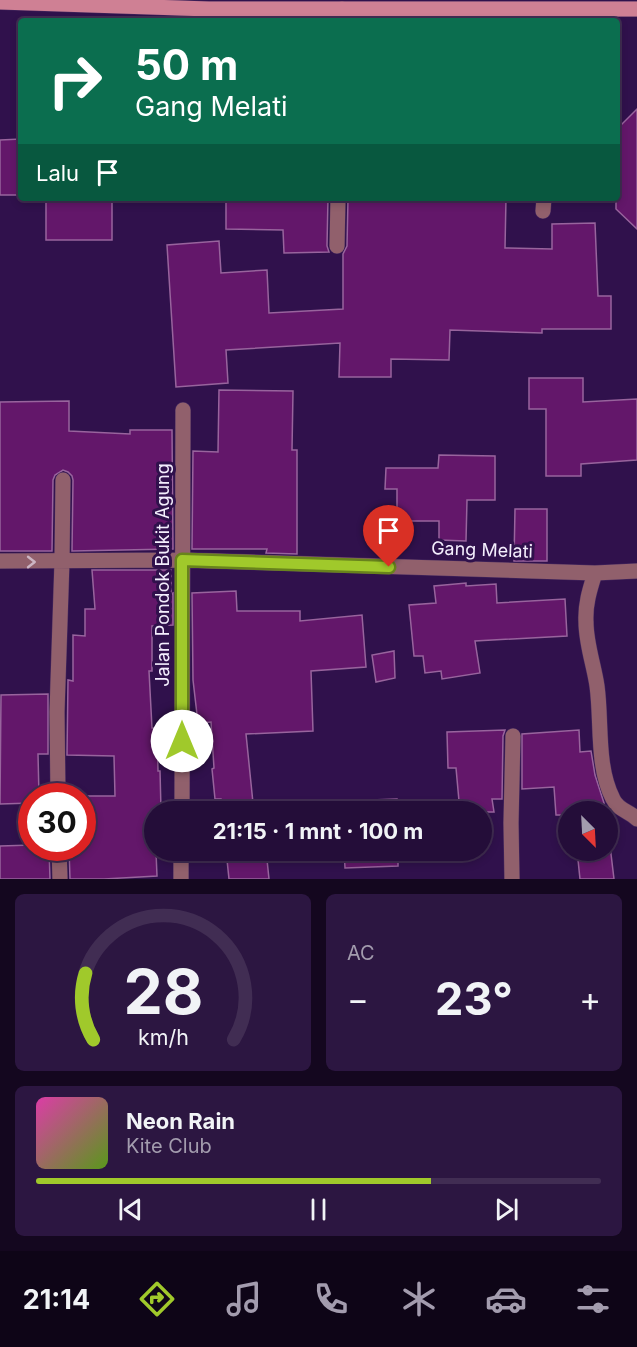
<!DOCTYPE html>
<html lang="id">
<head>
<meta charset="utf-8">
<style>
  body { margin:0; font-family:Inter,sans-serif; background:#2c1641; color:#f1f3f6; height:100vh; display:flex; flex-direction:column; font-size:22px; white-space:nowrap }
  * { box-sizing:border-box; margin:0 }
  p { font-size:20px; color:#a39cae }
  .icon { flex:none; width:33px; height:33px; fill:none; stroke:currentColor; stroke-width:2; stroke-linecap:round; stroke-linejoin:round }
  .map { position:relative; height:879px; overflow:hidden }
  .side { display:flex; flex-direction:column; gap:15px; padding:15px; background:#14071f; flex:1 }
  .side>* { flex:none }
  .banner { position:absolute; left:18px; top:18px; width:602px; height:183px; border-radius:6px; box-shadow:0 3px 9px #0003,0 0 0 2px #412d53; background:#0b6e4f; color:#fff; overflow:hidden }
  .needle { width:39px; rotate:156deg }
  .buttons { position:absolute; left:558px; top:801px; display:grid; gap:12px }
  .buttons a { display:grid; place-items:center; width:60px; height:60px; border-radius:50%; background:#240d39; box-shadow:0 3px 9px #0003,0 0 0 2px #412d53; font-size:30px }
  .speed { position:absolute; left:18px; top:783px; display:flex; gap:12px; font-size:30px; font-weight:700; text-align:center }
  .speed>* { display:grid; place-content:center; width:78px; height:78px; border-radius:50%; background:#240d39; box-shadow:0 3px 9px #0003,0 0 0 2px #412d53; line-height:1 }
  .speed .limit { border:9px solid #d22; background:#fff; color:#111 }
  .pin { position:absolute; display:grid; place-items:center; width:51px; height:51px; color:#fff; margin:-62px -26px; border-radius:50% 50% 50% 0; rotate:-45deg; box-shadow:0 0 6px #0007 }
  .pin .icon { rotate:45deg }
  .me { position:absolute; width:66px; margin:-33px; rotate:0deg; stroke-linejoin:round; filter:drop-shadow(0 0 4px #0008) }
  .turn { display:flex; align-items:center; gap:21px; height:126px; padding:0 18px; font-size:27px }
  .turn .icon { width:78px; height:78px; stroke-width:2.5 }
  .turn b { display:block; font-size:42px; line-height:51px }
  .then { display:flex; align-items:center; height:57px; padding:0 18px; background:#0003; gap:12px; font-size:22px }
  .big { font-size:45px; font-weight:700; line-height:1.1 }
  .side .card { flex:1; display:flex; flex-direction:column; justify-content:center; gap:9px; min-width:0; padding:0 21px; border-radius:9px; background:#2c1641 }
  .side .dial { align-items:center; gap:0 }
  .dial svg { height:156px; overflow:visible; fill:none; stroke:#412d53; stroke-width:7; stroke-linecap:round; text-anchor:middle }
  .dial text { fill:#f1f3f6; stroke:none }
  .song { display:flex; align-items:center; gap:18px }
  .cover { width:72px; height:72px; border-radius:9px; background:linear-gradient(135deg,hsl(320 70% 55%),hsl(90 70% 35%)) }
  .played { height:6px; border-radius:3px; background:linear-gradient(90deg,#a0c92b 70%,#412d53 70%) }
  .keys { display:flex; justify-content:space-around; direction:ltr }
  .heat { display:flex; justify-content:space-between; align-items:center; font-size:33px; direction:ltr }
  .side .tiles { flex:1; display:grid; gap:15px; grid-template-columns:1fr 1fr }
  .card:last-child { grid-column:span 2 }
  .trip { position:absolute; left:144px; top:801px; width:348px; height:60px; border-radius:30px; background:#240d39; box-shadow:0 3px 9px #0003,0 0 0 2px #412d53; font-weight:700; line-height:60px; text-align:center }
  .menu { display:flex; height:96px; justify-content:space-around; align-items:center; background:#0e0517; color:#a39cae }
  .menu .icon { width:42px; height:42px }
  .menu .selected { color:#a0c92b }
  .menu b { font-size:27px; color:#f1f3f6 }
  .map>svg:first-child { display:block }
  .building { fill:#63176a; stroke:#98649d; stroke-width:1.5 }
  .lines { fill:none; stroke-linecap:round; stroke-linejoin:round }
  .street-casing { stroke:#482c61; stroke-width:16 }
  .secondary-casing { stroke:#482c61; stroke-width:16 }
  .street { stroke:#91606c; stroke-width:15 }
  .secondary { stroke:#cf8094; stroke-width:15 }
  .oneway { stroke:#ccb5c3 }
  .route-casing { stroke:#68831c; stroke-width:15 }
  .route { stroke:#a0c92b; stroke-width:10 }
  .labels { text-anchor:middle; stroke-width:6; stroke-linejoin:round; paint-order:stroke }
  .street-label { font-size:18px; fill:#f4eefd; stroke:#30114c }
</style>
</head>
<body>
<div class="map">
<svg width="637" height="879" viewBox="0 0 637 879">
  <rect width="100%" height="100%" fill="#30114c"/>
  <!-- building -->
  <path class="building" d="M 637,109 L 637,229 L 616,209 L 616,130 Z
    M 21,139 L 21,195 L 0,195 L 0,140 Z
    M 46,198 L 112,198 L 112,240 L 46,240 Z
    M 226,198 L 328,198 L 327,246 L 329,252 L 284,253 L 283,230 L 226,229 Z
    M 348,198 L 506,198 L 505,248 L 552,249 L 552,224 L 595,223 L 598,296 L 611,296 L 611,329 L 542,329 L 542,333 L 450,330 L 449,360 L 391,359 L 391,377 L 339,377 L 340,343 L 226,350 L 228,383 L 176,387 L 167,245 L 219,241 L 221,273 L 267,270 L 269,313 L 343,309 L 343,254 L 347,246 Z
    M 529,378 L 583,378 L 583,402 L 637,399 L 637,460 L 581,464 L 581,476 L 546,476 L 546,409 L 529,409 Z
    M 219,390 L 293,391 L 292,450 L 297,450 L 297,554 L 266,553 L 267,549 L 192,549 L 193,451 L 218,452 Z
    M 69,401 L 69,431 L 130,434 L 130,430 L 172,430 L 173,549 L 72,551 L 73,480 L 72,476 L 68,472 L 63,470 L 55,475 L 53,480 L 52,551 L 0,551 L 0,402 Z
    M 439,455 L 495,456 L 495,500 L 467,500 L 466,541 L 439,540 L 439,521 L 397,521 L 397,489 L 385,489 L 386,468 L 438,468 Z
    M 515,509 L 547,509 L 547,561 L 514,561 Z
    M 92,570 L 171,570 L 171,594 L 173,593 L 173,625 L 152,626 L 152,671 L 149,671 L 152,728 L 157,728 L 158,771 L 160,771 L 161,810 L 154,810 L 154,852 L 156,852 L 157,876 L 104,879 L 70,879 L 69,848 L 82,848 L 82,796 L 115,796 L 114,756 L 67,755 L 68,680 L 73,681 L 73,635 L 85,636 L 85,609 L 95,609 Z
    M 466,583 L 466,586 L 496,584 L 497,603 L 565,599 L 567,636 L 475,641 L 480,673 L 442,679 L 441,671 L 425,673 L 423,656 L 414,656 L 409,605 L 436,603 L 434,586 Z
    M 236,591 L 237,611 L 300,611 L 300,621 L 362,615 L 366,667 L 311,671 L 313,731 L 246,734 L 253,803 L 262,802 L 263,812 L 223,812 L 221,799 L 215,799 L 212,769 L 214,768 L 211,722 L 198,723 L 193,680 L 192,593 Z
    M 394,651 L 395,678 L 376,682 L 372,655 Z
    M 48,694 L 48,754 L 38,754 L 39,796 L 32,796 L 32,803 L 0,804 L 1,695 Z
    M 505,730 L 503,736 L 502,799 L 492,799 L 494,812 L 460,812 L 456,768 L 448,768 L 447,732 Z
    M 579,730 L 580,752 L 591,751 L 595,775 L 604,803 L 605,812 L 568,812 L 568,815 L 556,815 L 554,787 L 522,789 L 522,734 Z
    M 397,799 L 397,812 L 344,812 L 344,801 Z
    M 608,829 L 614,879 L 580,879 L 577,850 L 608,850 Z
    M 32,845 L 32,848 L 49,848 L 50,879 L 0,879 L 0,846 Z
    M 226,850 L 266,850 L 269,879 L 229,879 Z
    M 344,850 L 398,850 L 398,866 L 345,868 Z"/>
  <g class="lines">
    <!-- street casing -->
    <g class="street-casing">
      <path id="street" d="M 342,21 L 342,9
        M 543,211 L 544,198
        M 337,246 L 338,198
        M 0,561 L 182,560 L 595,573 L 637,571
        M 595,573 C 590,589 585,604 586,622 C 586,644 594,665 597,686 C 602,722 596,766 613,799 C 618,810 629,811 637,819
        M 58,796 L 57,712 L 62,561 L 63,480
        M 182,812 L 183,410
        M 59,848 L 60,879
        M 181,879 L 181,850
        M 512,879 L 511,823 L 513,736"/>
    </g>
    <!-- secondary casing -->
    <g class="secondary-casing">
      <path id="secondary" d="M 0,2 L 209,9 L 637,9"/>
    </g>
    <!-- street -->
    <use href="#street" class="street"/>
    <!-- secondary -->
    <use href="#secondary" class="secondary"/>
  </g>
  <!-- one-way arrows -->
  <defs><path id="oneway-chevron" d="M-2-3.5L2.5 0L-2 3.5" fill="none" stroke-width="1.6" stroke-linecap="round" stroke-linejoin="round" transform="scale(1.5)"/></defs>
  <use class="oneway" href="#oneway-chevron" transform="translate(31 562)"/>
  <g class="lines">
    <!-- route casing -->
    <g class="route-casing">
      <path id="route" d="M 182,741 L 182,560 L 389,567"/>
    </g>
    <!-- route -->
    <use href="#route" class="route"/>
  </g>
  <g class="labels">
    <!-- street labels -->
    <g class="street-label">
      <text transform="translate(482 550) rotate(2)" y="6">Gang Melati</text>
      <text transform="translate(163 575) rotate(-90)" y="6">Jalan Pondok Bukit Agung</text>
    </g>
  </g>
</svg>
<div class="buttons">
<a><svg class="needle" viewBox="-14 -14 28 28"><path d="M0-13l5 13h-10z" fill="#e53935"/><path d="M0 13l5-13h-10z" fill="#a39cae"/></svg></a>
</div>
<div class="speed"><div class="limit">30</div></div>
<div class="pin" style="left:389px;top:567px;background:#d93025"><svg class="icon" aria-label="arrive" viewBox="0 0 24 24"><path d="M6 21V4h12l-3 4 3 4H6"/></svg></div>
<svg class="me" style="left:182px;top:741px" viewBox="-20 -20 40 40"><circle r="19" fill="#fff"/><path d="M0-13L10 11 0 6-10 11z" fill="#a0c92b"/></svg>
<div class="trip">21:15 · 1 mnt · 100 m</div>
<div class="banner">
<div class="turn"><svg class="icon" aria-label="right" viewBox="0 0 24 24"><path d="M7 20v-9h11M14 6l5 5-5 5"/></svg><div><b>50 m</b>Gang Melati</div></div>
<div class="then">Lalu<svg class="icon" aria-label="arrive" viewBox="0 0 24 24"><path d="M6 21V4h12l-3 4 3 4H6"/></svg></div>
</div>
</div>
<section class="side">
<div class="tiles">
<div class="card dial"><svg viewBox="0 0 100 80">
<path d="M14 69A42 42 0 1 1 86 69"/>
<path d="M14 69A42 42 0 0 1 10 35" stroke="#a0c92b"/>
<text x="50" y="56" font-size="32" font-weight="700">28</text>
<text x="50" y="72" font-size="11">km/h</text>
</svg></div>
<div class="card"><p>AC</p>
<div class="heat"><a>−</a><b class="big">23°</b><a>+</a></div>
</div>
<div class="card">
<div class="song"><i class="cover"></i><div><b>Neon Rain</b><p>Kite Club</p></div></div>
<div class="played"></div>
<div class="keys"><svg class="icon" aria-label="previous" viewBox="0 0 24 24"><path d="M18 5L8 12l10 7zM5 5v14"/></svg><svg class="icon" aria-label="pause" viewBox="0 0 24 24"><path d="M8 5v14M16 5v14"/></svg><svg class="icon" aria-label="next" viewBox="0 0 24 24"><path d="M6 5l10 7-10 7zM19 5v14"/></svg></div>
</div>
</div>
</section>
<nav class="menu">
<b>21:14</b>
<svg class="icon selected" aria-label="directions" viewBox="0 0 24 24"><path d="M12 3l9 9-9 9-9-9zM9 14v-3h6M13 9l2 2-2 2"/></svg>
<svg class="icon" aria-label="music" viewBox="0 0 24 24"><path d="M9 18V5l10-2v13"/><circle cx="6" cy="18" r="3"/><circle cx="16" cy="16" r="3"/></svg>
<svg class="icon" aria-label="phone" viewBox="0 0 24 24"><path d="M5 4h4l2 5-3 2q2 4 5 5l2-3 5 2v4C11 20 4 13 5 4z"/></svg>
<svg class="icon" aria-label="climate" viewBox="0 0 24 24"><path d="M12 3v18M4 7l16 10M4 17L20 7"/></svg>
<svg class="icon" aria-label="car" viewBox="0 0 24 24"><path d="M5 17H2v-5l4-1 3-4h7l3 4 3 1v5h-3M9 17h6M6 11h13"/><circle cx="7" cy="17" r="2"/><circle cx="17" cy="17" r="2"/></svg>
<svg class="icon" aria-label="filters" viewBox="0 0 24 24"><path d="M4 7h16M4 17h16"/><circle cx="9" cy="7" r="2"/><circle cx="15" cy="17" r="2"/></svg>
</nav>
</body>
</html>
